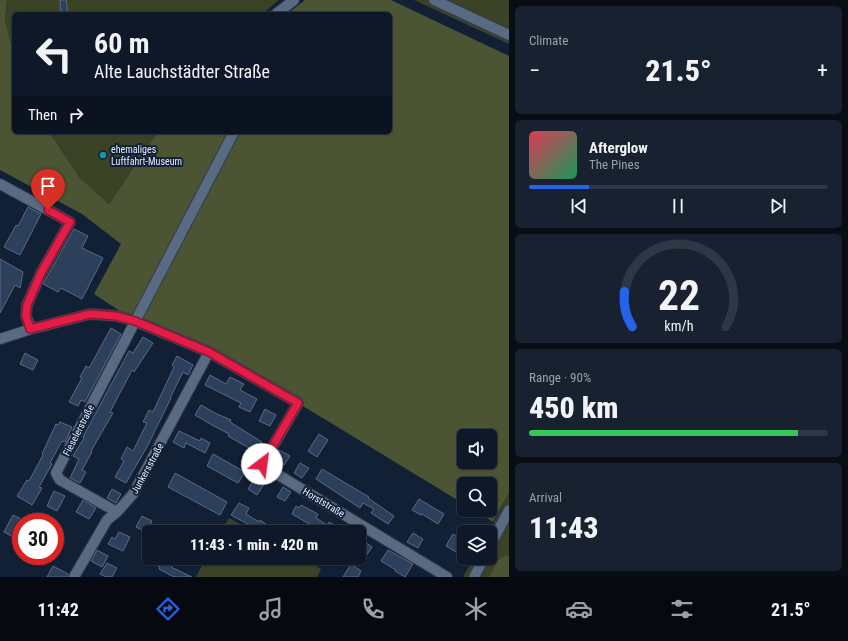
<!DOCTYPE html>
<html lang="en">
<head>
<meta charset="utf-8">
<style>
  body { margin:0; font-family:"Roboto Condensed",sans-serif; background:#172130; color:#f1f3f6; height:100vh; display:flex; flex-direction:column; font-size:15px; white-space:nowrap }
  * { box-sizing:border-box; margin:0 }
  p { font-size:13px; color:#9ba0a8 }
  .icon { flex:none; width:22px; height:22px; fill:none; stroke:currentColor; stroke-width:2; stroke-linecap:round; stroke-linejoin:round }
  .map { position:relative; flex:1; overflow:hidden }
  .drawer { display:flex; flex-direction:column; gap:6px; padding:6px; background:#080d16; width:339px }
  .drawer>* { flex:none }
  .hud { position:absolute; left:12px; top:12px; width:380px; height:122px; border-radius:6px; box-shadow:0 1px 3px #0004,0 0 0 1px #2e3745; background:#0e1828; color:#f1f3f6; overflow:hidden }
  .fabs { position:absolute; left:457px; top:429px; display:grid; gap:8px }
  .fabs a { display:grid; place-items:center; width:40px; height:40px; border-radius:6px; background:#0e1828; box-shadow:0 1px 3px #0004,0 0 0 1px #2e3745; font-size:20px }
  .speed { position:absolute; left:12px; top:513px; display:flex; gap:8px; font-size:20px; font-weight:700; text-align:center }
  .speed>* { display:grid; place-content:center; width:52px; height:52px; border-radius:50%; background:#0e1828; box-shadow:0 1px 3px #0004,0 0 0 1px #2e3745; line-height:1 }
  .speed .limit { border:6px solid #d22; background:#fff; color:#111 }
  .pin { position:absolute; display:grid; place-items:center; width:34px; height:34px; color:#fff; margin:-41px -17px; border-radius:50% 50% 50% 0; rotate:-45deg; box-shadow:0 0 4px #0007 }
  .pin .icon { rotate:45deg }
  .me { position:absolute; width:44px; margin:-22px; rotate:30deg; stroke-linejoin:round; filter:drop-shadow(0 0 3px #0008) }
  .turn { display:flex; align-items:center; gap:14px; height:84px; padding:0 16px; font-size:18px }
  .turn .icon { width:52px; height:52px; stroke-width:2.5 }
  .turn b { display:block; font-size:28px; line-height:34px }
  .then { display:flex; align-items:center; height:38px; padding:0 16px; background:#0003; gap:8px; font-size:15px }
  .big { font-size:30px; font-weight:800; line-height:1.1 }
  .drawer .tile { flex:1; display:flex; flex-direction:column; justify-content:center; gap:6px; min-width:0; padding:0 14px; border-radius:6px; background:#172130 }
  .drawer .dial { align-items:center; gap:0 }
  .dial svg { height:104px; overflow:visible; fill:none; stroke:#2e3745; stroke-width:7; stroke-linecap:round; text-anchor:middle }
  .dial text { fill:#f1f3f6; stroke:none }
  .song { display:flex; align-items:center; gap:12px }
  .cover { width:48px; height:48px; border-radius:6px; background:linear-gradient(135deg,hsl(350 70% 55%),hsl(150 70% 35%)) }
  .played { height:4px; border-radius:2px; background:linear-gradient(90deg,#2563eb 20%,#2e3745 20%) }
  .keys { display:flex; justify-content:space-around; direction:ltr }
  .heat { display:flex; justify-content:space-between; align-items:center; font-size:22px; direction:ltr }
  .charge { height:6px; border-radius:3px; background:linear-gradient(90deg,#34c759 90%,#2e3745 0) }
  .trip { position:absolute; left:142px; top:525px; width:224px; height:40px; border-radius:6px; background:#0e1828; box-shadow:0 1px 3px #0004,0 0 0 1px #2e3745; font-weight:800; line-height:40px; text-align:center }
  .menu { display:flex; height:64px; justify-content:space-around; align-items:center; background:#060a10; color:#9ba0a8 }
  .menu .icon { width:28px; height:28px }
  .menu .on { color:#2563eb }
  .menu b { font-size:18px; color:#f1f3f6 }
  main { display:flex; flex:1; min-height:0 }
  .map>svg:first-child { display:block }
  .green { fill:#3b4327 }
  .forest { fill:#4b5533; fill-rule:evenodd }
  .building { fill:#2c3f5b; stroke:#596a84 }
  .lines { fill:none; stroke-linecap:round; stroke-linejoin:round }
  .minor-casing { stroke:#333b4e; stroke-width:12 }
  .minor { stroke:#596a83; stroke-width:10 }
  .route-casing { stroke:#92132f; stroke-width:10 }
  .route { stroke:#e11d48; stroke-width:7 }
  .culture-dot { fill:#0f9aa8; stroke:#122035; stroke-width:1.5 }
  .labels { text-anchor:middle; stroke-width:4; stroke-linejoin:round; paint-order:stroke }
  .poi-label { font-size:10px; fill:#e4eefd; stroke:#122035; text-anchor:start }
  .street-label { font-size:10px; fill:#e4eefd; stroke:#122035 }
</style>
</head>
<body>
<main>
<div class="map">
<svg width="509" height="577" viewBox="0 0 509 577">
  <rect width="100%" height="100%" fill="#122035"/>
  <!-- green -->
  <path class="green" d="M 7,0 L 279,0 L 262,14 L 14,14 L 14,55 L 5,20 Z
    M 414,0 L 509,0 L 509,44 Z
    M 49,132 L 158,132 L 109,204 L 80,178 Z
    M 509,493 L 509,556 L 505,555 L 497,561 L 489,577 L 463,577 L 474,558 L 490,558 L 490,532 L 489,532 Z
    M 229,518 L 254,532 L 221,532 Z
    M 206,558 L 301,558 L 321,569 L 317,577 L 196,577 Z"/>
  <!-- forest -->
  <path class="forest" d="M 0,0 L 7,0 L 5,20 L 14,55 L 14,132 L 49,132 L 80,178 L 109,204 L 158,132 L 390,132 L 390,14 L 287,14 L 305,0 L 391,0 L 509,56 L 509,493 L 493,522 L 474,510 L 490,510 L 490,484 L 464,484 L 464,504 L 298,403 L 209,352 L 135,321 L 94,294 L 121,244 L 82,214 L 0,170 ZM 464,436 L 490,436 L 490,462 L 464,462 Z
    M 505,555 L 509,556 L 509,577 L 489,577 L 497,561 Z"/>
  <!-- building -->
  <path class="building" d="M 60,0 L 66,0 L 68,14 L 61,14 Z
    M 28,207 L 41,214 L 20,255 L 4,247 L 16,225 L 18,226 Z
    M 74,229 L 88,236 L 82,248 L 103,258 L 82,299 L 61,288 L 58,292 L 43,284 Z
    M 0,259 L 23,272 L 20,288 L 15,285 L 0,313 Z
    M 111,328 L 121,334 L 85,402 L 81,400 L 78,406 L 69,402 L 82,378 L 80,377 L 86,366 L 89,368 Z
    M 143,337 L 153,343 L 134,372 L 132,370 L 110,412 L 113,413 L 91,451 L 92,452 L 82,470 L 86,472 L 80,483 L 70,478 L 79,459 L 73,456 L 84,438 L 83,437 L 129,351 L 133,353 Z
    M 25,353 L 38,360 L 33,370 L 20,364 Z
    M 177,356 L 193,365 L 188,375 L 183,372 L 170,398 L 171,398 L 147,447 L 126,483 L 115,477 L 124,461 L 121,459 L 127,447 L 133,451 L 147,423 L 143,422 L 149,410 L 153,412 L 174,367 L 172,365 Z
    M 210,375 L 226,384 L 230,377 L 244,384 L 240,390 L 257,399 L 250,412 L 239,407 L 241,403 L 205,385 Z
    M 201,405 L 217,414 L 231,420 L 230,422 L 262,442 L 256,452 L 228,436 L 229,434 L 212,425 L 195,415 Z
    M 265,409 L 276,415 L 270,426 L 259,421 Z
    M 60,422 L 72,427 L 65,442 L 62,441 L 50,463 L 52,464 L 39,487 L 42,488 L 32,505 L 17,496 L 27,480 L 29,481 L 43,455 L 42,454 L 56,424 L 58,425 Z
    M 179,431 L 200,441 L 201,438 L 210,443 L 205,453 L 186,443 L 184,448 L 173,442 Z
    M 319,434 L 328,440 L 317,457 L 308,451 Z
    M 279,450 L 290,456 L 284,465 L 273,459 Z
    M 213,454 L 245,472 L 238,483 L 207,466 Z
    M 300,463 L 309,468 L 302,478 L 294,473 Z
    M 322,469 L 369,497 L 368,498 L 394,516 L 388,524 L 371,513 L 374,509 L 363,503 L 360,508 L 316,479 Z
    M 175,473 L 227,502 L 220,515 L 168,487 Z
    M 255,478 L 264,484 L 257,495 L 248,489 Z
    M 283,487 L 291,492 L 285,501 L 277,497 Z
    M 112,489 L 121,494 L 116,503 L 107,498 Z
    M 54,491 L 65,496 L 57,511 L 47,506 Z
    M 419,499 L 444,514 L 438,524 L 422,514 L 421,515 L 412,510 Z
    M 83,500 L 96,508 L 89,519 L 76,512 Z
    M 239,503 L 249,508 L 246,514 L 259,522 L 260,520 L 277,532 L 258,532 L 255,528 L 231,515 Z
    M 301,505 L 318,514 L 316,518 L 327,525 L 329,522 L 347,532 L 323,532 L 292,514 L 296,506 L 299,508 Z
    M 13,515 L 21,519 L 21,541 L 4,532 Z
    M 142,516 L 152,521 L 146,532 L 136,527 Z
    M 119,532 L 130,537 L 123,551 L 108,544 L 112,537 L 115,539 Z
    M 413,533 L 423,539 L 418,548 L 407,542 Z
    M 453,534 L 464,541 L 464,544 L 458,553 L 446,546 Z
    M 362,540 L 372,547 L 364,559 L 359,555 L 359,544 Z
    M 149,543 L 149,558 L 163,558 L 173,563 L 171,567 L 192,577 L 174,577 L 159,569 L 160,567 L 142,558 Z
    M 97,550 L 108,556 L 102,567 L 91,561 Z
    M 388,550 L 413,564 L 405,577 L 395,571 L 396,570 L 381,561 Z
    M 107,563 L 117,568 L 112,577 L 106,577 L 100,574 Z
    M 351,564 L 361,571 L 358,577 L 343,577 Z
    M 53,566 L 68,574 L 68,577 L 47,577 Z"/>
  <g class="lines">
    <!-- minor casing -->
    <g class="minor-casing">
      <path id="minor" d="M 434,0 L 509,35
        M 276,14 L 294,0
        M 0,184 L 70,222 L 41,273 L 27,305 L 26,316 L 31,329
        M 0,339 L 31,329 L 90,314 L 116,316 L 135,321 L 209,352 L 298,403 L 262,465 L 447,577
        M 117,512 L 60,480 L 56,473 L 234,132
        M 490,546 L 509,510
        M 74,577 L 107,520 L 117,512 L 133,494 L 209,352
        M 474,577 L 484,558"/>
    </g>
    <!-- minor -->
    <use href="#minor" class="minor"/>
  </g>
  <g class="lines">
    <!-- route casing -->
    <g class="route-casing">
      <path id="route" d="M 48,210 L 70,222 L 41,273 L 27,305 L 26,316 L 30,329 L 90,314 L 116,316 L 135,321 L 209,352 L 298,403 L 262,464"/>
    </g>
    <!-- route -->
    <use href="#route" class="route"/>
  </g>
  <!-- markers -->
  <circle class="culture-dot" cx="103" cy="155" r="4"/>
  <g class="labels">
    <!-- poi labels -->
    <g class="poi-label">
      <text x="111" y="153">ehemaliges<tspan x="111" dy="12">Luftfahrt-Museum</tspan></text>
    </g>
    <!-- street labels -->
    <g class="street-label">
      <text transform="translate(78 430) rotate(-63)" y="4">Fieselerstraße</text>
      <text transform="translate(147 468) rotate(-61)" y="4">Junkersstraße</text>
      <text transform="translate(324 502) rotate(31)" y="4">Horststraße</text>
    </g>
  </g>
</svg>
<div class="fabs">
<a><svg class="icon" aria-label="sound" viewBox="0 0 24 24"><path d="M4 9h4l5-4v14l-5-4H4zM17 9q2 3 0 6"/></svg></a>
<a><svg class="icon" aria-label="search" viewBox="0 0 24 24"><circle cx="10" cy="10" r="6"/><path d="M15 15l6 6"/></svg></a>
<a><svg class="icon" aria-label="layers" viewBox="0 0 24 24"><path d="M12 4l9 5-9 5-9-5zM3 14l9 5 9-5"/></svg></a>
</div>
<div class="speed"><div class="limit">30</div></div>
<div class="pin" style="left:48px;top:210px;background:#d93025"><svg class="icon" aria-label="arrive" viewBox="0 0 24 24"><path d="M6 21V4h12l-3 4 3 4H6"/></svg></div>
<svg class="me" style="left:262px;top:464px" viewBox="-20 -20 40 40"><circle r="19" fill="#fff"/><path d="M0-13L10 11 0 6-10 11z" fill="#e11d48"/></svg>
<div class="trip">11:43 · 1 min · 420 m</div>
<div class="hud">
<div class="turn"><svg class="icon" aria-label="left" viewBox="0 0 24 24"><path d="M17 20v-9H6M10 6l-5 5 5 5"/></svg><div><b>60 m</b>Alte Lauchstädter Straße</div></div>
<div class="then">Then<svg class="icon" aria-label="right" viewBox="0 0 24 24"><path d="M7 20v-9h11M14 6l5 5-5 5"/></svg></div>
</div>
</div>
<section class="drawer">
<div class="tile"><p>Climate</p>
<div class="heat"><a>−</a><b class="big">21.5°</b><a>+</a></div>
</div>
<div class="tile">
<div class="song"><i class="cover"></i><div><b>Afterglow</b><p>The Pines</p></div></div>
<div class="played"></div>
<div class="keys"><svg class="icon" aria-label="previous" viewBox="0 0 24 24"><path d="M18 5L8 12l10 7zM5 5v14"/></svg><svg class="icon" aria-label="pause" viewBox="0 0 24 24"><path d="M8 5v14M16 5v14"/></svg><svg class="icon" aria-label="next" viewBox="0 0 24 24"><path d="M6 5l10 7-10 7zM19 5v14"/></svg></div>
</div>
<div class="tile dial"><svg viewBox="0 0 100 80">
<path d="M14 69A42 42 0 1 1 86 69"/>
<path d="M14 69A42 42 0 0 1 8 42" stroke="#2563eb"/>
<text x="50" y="56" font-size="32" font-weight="700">22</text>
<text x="50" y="72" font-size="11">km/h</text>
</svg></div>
<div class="tile"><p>Range · 90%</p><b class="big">450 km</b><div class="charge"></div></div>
<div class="tile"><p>Arrival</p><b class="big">11:43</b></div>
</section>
</main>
<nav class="menu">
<b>11:42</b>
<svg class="icon on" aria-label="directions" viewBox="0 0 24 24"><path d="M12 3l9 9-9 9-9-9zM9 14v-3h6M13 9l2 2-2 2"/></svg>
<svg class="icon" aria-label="music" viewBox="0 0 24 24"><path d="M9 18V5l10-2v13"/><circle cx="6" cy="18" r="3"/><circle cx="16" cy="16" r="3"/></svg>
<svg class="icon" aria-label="phone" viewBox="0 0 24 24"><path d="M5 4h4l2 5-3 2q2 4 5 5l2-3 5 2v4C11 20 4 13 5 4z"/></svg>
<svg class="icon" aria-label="climate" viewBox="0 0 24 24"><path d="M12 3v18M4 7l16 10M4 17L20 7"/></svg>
<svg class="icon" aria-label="car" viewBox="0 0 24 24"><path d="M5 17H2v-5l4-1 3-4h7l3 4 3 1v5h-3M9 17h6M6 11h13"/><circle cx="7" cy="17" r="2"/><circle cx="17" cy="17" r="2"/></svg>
<svg class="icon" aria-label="filters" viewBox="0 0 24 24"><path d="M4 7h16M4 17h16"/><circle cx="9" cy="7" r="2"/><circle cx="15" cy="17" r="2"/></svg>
<b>21.5°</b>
</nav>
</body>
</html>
